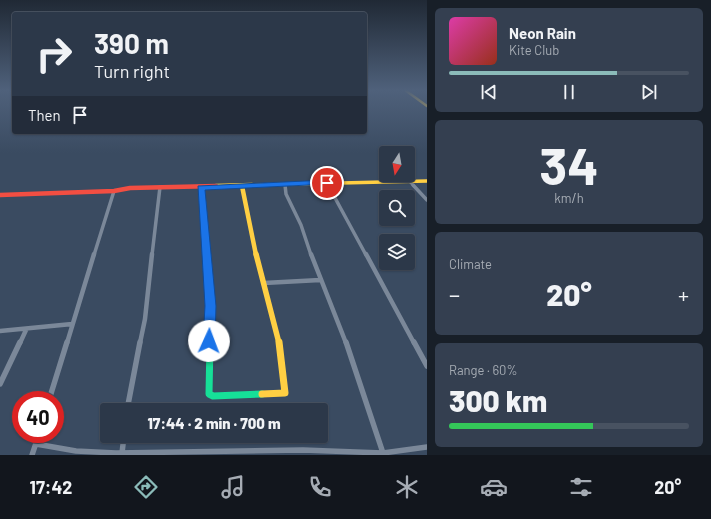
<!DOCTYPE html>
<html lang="en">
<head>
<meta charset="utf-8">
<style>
  body { margin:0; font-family:Barlow,sans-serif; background:#343f50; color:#f1f3f6; height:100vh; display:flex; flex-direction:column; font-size:15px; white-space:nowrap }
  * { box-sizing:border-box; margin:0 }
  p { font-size:13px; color:#a6acb4 }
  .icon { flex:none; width:22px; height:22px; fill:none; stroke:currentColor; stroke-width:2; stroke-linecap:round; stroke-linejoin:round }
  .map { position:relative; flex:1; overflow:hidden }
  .details { display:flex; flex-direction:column; gap:8px; padding:8px; background:#181f28; width:284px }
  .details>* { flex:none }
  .banner { position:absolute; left:12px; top:12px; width:355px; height:122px; border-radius:4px; box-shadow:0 1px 3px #0004,0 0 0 1px #485261; background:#2c3849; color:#f1f3f6; overflow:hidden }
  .needle { width:26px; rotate:191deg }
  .buttons { position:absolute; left:379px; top:146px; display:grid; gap:8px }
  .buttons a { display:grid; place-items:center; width:36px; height:36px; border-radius:4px; background:#2c3849; box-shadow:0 1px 3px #0004,0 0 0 1px #485261; font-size:20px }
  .speed { position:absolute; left:12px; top:391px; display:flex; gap:8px; font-size:20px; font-weight:700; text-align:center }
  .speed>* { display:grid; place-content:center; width:52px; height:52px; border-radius:50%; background:#2c3849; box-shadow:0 1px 3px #0004,0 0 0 1px #485261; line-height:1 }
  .speed .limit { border:6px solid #d22; background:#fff; color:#111 }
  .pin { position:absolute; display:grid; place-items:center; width:34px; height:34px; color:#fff; margin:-17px; border:2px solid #fff; border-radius:50%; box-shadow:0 1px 4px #0007 }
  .me { position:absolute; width:44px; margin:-22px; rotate:2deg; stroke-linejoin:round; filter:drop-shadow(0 0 3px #0008) }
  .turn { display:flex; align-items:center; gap:14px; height:84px; padding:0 16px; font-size:18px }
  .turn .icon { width:52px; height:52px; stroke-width:2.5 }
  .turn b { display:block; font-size:28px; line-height:34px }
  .then { display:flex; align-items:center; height:38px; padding:0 16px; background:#0003; gap:8px; font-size:15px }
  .big { font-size:30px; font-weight:800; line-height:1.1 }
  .details .tile { flex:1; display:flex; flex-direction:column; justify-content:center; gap:6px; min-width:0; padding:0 14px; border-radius:6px; background:#343f50 }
  .details .dial { align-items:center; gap:0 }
  .dial b { font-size:52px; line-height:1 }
  .song { display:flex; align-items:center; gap:12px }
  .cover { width:48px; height:48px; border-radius:6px; background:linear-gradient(135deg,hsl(320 70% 55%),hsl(10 70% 35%)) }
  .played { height:4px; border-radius:2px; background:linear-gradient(90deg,#8bbbb9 70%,#485261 70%) }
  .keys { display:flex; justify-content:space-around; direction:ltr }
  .heat { display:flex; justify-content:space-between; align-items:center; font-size:22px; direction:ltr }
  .charge { height:6px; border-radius:3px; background:linear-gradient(90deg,#34c759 60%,#485261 0) }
  .trip { position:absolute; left:100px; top:403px; width:228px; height:40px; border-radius:4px; background:#2c3849; box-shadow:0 1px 3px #0004,0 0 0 1px #485261; font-weight:800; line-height:40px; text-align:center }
  .tabs { display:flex; height:64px; justify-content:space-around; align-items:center; background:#12161d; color:#a6acb4 }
  .tabs .icon { width:28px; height:28px }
  .tabs .on { color:#8bbbb9 }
  .tabs b { font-size:18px; color:#f1f3f6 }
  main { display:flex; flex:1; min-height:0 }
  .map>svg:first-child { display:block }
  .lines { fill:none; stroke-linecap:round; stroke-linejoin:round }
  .street-far3 { stroke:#7b8899; stroke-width:2.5 }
  .street-far2 { stroke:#7b8899; stroke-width:3.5 }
  .street-far1 { stroke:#7b8899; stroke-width:4.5 }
  .street { stroke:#7b8899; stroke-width:5.5 }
  .fast-far2 { stroke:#16e098; stroke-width:4.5 }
  .fast-far1 { stroke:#16e098; stroke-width:5.5 }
  .fast { stroke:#16e098; stroke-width:7 }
  .slow-far4 { stroke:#ffcf43; stroke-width:2.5 }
  .slow-far3 { stroke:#ffcf43; stroke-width:3.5 }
  .slow-far2 { stroke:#ffcf43; stroke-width:4.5 }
  .slow-far1 { stroke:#ffcf43; stroke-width:5.5 }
  .slow { stroke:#ffcf43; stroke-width:7 }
  .jam-far1 { stroke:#f24e42; stroke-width:3.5 }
  .jam { stroke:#f24e42; stroke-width:4.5 }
  .route { fill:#1a73e8; stroke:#114b97 }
</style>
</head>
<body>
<main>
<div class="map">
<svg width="427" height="455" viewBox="0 0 427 455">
  <rect width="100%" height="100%" fill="#3a4b61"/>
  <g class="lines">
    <!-- street-far3 -->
    <path class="street-far3" d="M 410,182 L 414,186
      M 327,183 L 329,186
      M 285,184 L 285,186"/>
    <!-- street-far2 -->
    <path class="street-far2" d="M 285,185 L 286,194 L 301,225 L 311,255
      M 328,185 L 366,255
      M 413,185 L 427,200
      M 94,255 L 114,191
      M 152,255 L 160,187"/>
    <!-- street-far1 -->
    <path class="street-far1" d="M 311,254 L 346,343
      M 366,254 L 414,343
      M 264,283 L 320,280
      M 0,331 L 72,324
      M 20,343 L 26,330
      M 67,343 L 94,254
      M 140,343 L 145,319 L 152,254"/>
    <!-- street -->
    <path class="street" d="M 346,342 L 383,453
      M 414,342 L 427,366
      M 0,384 L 20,342
      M 49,400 L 67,342
      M 127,410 L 140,342
      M 36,444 L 76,451 L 116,453 L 303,450 L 383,453 L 427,447
      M 122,453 L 124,436
      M 32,455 L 39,434"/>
    <!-- fast-far2 -->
    <path class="fast-far2" d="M 201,187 L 206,255"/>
    <!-- fast-far1 -->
    <path class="fast-far1" d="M 206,254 L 210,306 L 210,343"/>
    <!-- fast -->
    <path class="fast" d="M 210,342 L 209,394 L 213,396 L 262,394"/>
    <!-- slow-far4 -->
    <path class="slow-far4" d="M 405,90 L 427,106"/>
    <!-- slow-far3 -->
    <path class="slow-far3" d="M 216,186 L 427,181"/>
    <!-- slow-far2 -->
    <path class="slow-far2" d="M 216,186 L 252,185
      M 242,186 L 256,255"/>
    <!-- slow-far1 -->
    <path class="slow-far1" d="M 256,254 L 279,343"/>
    <!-- slow -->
    <path class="slow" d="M 262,394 L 285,393 L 279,342"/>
    <!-- jam-far1 -->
    <path class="jam-far1" d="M 210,186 L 216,186"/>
    <!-- jam -->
    <path class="jam" d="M 0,195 L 114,191 L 130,188 L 216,186"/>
  </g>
  <!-- sky -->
  <linearGradient id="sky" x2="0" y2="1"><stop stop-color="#202935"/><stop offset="0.59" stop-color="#4f617b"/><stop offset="1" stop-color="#4f617b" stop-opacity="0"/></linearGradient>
  <rect width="427" height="153" fill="url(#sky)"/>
  <!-- route -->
  <path class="route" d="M 327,180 L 330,181 L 330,184 L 205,190 L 216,306 L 215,341 L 213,346 L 209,348 L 204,346 L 203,341 L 205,306 L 198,186 Z"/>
</svg>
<div class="buttons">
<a><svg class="needle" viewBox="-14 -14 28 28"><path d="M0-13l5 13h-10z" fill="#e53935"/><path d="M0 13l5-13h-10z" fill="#a6acb4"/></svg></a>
<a><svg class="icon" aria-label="search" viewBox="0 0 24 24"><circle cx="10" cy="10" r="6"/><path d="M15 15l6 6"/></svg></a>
<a><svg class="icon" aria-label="layers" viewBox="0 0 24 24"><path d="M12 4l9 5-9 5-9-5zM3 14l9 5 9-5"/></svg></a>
</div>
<div class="speed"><div class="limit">40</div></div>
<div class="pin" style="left:327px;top:183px;background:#d93025"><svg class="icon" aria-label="arrive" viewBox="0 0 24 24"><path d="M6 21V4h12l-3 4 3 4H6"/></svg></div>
<svg class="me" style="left:209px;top:341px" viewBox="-20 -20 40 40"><circle r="19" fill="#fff"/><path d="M0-13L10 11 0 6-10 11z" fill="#1a73e8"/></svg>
<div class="trip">17:44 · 2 min · 700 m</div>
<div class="banner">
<div class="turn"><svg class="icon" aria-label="right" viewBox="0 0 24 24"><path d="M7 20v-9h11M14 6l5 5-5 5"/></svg><div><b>390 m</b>Turn right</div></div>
<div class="then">Then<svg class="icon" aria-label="arrive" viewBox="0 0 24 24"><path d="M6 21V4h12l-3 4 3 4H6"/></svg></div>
</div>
</div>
<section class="details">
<div class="tile">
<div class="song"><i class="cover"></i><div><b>Neon Rain</b><p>Kite Club</p></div></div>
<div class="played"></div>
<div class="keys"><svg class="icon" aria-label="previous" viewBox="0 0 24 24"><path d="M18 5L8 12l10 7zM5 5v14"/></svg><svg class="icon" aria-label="pause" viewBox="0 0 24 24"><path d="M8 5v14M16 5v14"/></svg><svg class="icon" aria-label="next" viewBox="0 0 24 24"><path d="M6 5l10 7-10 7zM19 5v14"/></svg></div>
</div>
<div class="tile dial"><b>34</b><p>km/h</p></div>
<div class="tile"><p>Climate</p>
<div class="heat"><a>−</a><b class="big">20°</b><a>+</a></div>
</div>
<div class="tile"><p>Range · 60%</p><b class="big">300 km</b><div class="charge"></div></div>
</section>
</main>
<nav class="tabs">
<b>17:42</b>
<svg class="icon on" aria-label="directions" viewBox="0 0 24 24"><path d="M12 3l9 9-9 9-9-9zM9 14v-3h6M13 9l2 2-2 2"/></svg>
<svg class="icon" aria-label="music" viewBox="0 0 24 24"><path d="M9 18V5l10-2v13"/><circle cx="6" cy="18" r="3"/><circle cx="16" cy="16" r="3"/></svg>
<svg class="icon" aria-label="phone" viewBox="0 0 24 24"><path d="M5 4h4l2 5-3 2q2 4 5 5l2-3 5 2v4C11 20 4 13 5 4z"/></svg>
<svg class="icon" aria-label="climate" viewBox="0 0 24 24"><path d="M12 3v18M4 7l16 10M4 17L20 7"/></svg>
<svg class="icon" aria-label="car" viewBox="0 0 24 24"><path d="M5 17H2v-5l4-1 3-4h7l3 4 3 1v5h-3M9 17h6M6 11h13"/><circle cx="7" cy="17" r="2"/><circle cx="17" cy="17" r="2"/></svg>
<svg class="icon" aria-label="filters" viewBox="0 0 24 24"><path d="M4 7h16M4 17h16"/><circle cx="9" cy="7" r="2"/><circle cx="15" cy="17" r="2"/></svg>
<b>20°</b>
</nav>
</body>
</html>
